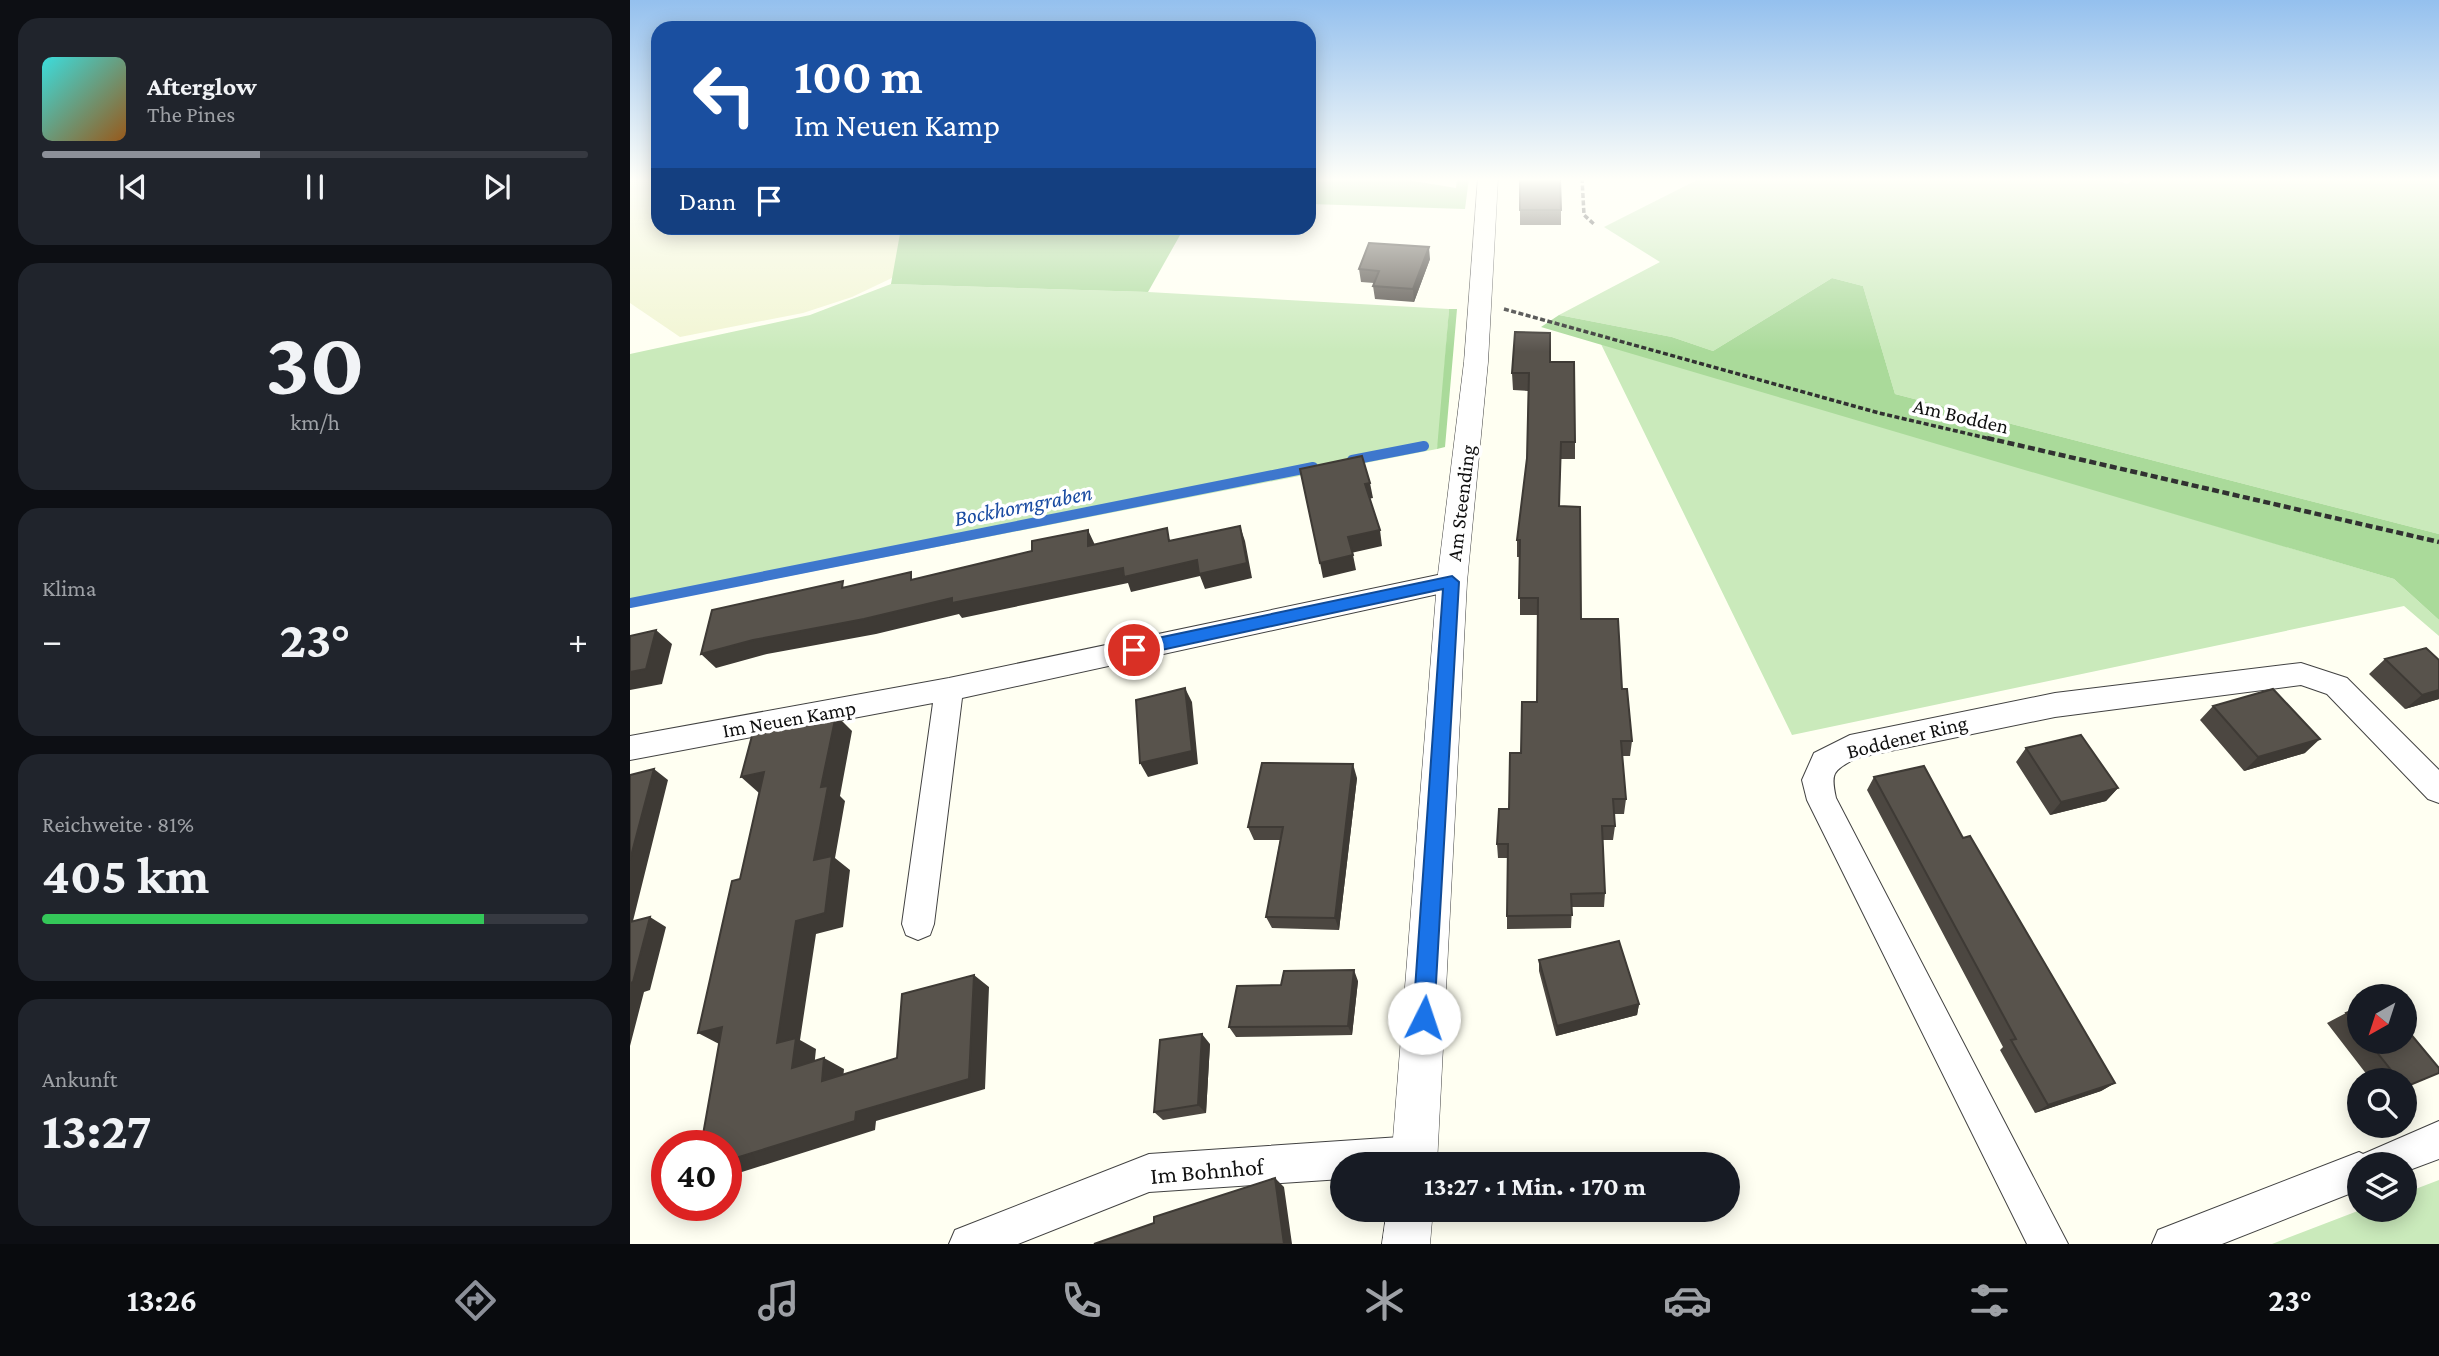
<!DOCTYPE html>
<html lang="de">
<head>
<meta charset="utf-8">
<style>
  body { margin:0; font-family:"Crimson Pro",serif; background:#20242c; color:#f1f3f6; height:100vh; display:flex; flex-direction:column; font-size:26px; white-space:nowrap }
  * { box-sizing:border-box; margin:0 }
  p { font-size:23px; color:#9ea1a6 }
  .icon { flex:none; width:38px; height:38px; fill:none; stroke:currentColor; stroke-width:2; stroke-linecap:round; stroke-linejoin:round }
  .map { position:relative; flex:1; overflow:hidden }
  .details { display:flex; flex-direction:column; gap:18px; padding:18px; background:#0d0f14; width:630px }
  .details>* { flex:none }
  .guide { position:absolute; left:21px; top:21px; width:665px; height:214px; border-radius:21px; box-shadow:0 4px 18px #0003; background:#1a4fa0; color:#fff; overflow:hidden }
  .needle { width:46px; rotate:219deg }
  .fabs { position:absolute; left:1717px; top:984px; display:grid; gap:14px }
  .fabs a { display:grid; place-items:center; width:70px; height:70px; border-radius:50%; background:#171b24; box-shadow:0 4px 18px #0003; font-size:35px }
  .speed { position:absolute; left:21px; top:1130px; display:flex; gap:14px; font-size:35px; font-weight:700; text-align:center }
  .speed>* { display:grid; place-content:center; width:91px; height:91px; border-radius:50%; background:#171b24; box-shadow:0 4px 18px #0003; line-height:1 }
  .speed .limit { border:10px solid #d22; background:#fff; color:#111 }
  .pin { position:absolute; display:grid; place-items:center; width:60px; height:60px; color:#fff; margin:-30px; border:4px solid #fff; border-radius:50%; box-shadow:0 2px 7px #0007 }
  .me { position:absolute; width:77px; margin:-38px; rotate:4deg; stroke-linejoin:round; filter:drop-shadow(0 0 5px #0008) }
  .turn { display:flex; align-items:center; gap:24px; height:147px; padding:0 28px; font-size:32px }
  .turn .icon { width:91px; height:91px; stroke-width:2.5 }
  .turn b { display:block; font-size:49px; line-height:60px }
  .then { display:flex; align-items:center; height:66px; padding:0 28px; background:#0003; gap:14px; font-size:26px }
  .big { font-size:52px; font-weight:700; line-height:1.1 }
  .details .card { flex:1; display:flex; flex-direction:column; justify-content:center; gap:10px; min-width:0; padding:0 24px; border-radius:21px; background:#20242c }
  .details .dial { align-items:center; gap:0 }
  .dial b { font-size:91px; line-height:1 }
  .song { display:flex; align-items:center; gap:21px }
  .cover { width:84px; height:84px; border-radius:10px; background:linear-gradient(135deg,hsl(180 70% 55%),hsl(30 70% 35%)) }
  .played { height:7px; border-radius:4px; background:linear-gradient(90deg,#8c9099 40%,#363941 40%) }
  .keys { display:flex; justify-content:space-around; direction:ltr }
  .heat { display:flex; justify-content:space-between; align-items:center; font-size:38px; direction:ltr }
  .charge { height:10px; border-radius:5px; background:linear-gradient(90deg,#34c759 81%,#363941 0) }
  .trip { position:absolute; left:700px; top:1152px; width:410px; height:70px; border-radius:35px; background:#171b24; box-shadow:0 4px 18px #0003; font-weight:700; line-height:70px; text-align:center }
  .tabs { display:flex; height:112px; justify-content:space-around; align-items:center; background:#090b0e; color:#9ea1a6 }
  .tabs .icon { width:49px; height:49px }
  .tabs .on { color:#8c9099 }
  .tabs b { font-size:32px; color:#f1f3f6 }
  main { display:flex; flex:1; min-height:0 }
  .map>svg:first-child { display:block }
  .farmland { fill:#f1f5d2 }
  .green { fill:#caeabb }
  .forest { fill:#aada9a }
  .lines { fill:none; stroke-linecap:round; stroke-linejoin:round }
  .stream { stroke:#3e77cd; stroke-width:10 }
  .minor-casing { stroke:#424242; stroke-width:2 }
  .tertiary-casing { stroke:#424242; stroke-width:1 }
  .path-far1 { stroke:#313131; stroke-width:3.5; stroke-dasharray:5 2.5; stroke-linecap:butt }
  .path { stroke:#313131; stroke-width:4.5; stroke-dasharray:7 3.5; stroke-linecap:butt }
  .minor { fill:#fff; fill-rule:evenodd }
  .tertiary { fill:#fff; fill-rule:evenodd }
  .wall { fill:#4c4741 }
  .shaded-wall { fill:#3e3a35 }
  .building { fill:#58534c; stroke:#3e3a35; stroke-width:2 }
  .route { fill:#1a73e8; stroke:#114b97; stroke-width:2 }
  .labels { text-anchor:middle; stroke-width:7; stroke-linejoin:round; paint-order:stroke }
  .street-label { font-size:21px; fill:#0f0f0f; stroke:#fff }
  .water-label { font-size:23px; font-style:italic; fill:#184aa1; stroke:#fff }
  .near-street-label { font-size:24px; fill:#0f0f0f; stroke:#fff }
</style>
</head>
<body>
<main>
<section class="details">
<div class="card">
<div class="song"><i class="cover"></i><div><b>Afterglow</b><p>The Pines</p></div></div>
<div class="played"></div>
<div class="keys"><svg class="icon" aria-label="previous" viewBox="0 0 24 24"><path d="M18 5L8 12l10 7zM5 5v14"/></svg><svg class="icon" aria-label="pause" viewBox="0 0 24 24"><path d="M8 5v14M16 5v14"/></svg><svg class="icon" aria-label="next" viewBox="0 0 24 24"><path d="M6 5l10 7-10 7zM19 5v14"/></svg></div>
</div>
<div class="card dial"><b>30</b><p>km/h</p></div>
<div class="card"><p>Klima</p>
<div class="heat"><a>−</a><b class="big">23°</b><a>+</a></div>
</div>
<div class="card"><p>Reichweite · 81%</p><b class="big">405 km</b><div class="charge"></div></div>
<div class="card"><p>Ankunft</p><b class="big">13:27</b></div>
</section>
<div class="map">
<svg width="1809" height="1244" viewBox="0 0 1809 1244">
  <rect width="100%" height="100%" fill="#fffff2"/>
  <!-- farmland -->
  <path class="farmland" d="M 0,178 L 28,178 L 28,228 L 271,228 L 264,277 L 222,297 L 173,313 L 50,337 L 0,303 Z"/>
  <!-- green -->
  <path class="green" d="M 1071,178 L 1480,178 L 1497,184 L 1506,178 L 1809,178 L 1809,534 L 1265,394 L 1233,286 L 1202,278 L 1083,351 L 1042,337 L 929,315 L 1030,262 L 974,227 Z
    M 261,284 L 518,292 L 819,309 L 809,439 L 807,449 L 0,607 L 0,354 L 180,315 Z
    M 970,342 L 1764,579 L 1809,620 L 1809,636 L 1774,606 L 1162,735 Z
    M 1809,1180 L 1809,1244 L 1642,1244 L 1733,1209 L 1774,1209 L 1775,1193 Z"/>
  <!-- forest -->
  <path class="forest" d="M 679,178 L 765,178 L 826,188 L 827,178 L 839,178 L 835,209 L 681,204 L 679,208 Z
    M 271,228 L 554,228 L 518,292 L 261,284 Z
    M 1202,278 L 1233,286 L 1265,394 L 1809,534 L 1809,620 L 1764,579 L 911,327 L 929,315 L 1042,337 L 1083,351 Z
    M 819,309 L 827,309 L 815,447 L 807,449 Z"/>
  <g class="lines">
    <!-- stream -->
    <path class="stream" d="M 722,460 L 794,446
      M 0,603 L 683,467"/>
    <!-- minor casing -->
    <g class="minor-casing">
      <path id="minor" d="M 822,572 L 831,575 L 835,582 L 831,589 L 332,698 L 304,924 L 300,935 L 288,940 L 276,935 L 272,924 L 303,703 L 0,760 L 0,736 L 319,678 Z
        M 1671,663 L 1717,678 L 1809,770 L 1809,803 L 1798,799 L 1697,694 L 1671,685 L 1425,717 L 1226,758 C 1204,771 1200,771 1206,798 L 1438,1244 L 1397,1244 L 1177,800 L 1172,780 L 1184,753 L 1220,735 L 1425,693 Z
        M 1809,1121 L 1809,1159 L 1774,1172 L 1774,1164 L 1729,1164 L 1729,1190 L 1592,1244 L 1522,1244 L 1528,1230 L 1729,1152 L 1733,1154 Z
        M 785,1136 L 798,1142 L 804,1155 L 800,1164 L 712,1164 L 712,1179 L 519,1192 L 388,1244 L 319,1244 L 325,1230 L 519,1154 Z"/>
    </g>
    <!-- tertiary casing -->
    <g class="tertiary-casing">
      <path id="tertiary" d="M 848,178 L 868,178 L 858,362 L 837,582 L 807,1164 L 761,1164 L 807,582 L 834,362 Z
        M 757,1209 L 803,1209 L 800,1244 L 752,1244 Z"/>
    </g>
    <!-- path-far1 -->
    <path class="path-far1" d="M 952,178 L 954,215 L 965,225
      M 874,309 L 1249,413 L 1365,440"/>
    <!-- path -->
    <path class="path" d="M 1357,438 L 1809,542"/>
    <!-- minor -->
    <use href="#minor" class="minor"/>
    <!-- tertiary -->
    <use href="#tertiary" class="tertiary"/>
  </g>
  <!-- wall -->
  <path class="wall" d="M 890,178 L 931,210 L 931,225 L 890,225 Z
    M 800,259 L 784,302 L 745,299 L 743,286 L 744,283 L 731,282 L 729,269 Z
    M 920,362 L 945,442 L 945,459 L 931,459 L 929,506 L 951,619 L 992,689 L 1002,741 L 1000,756 L 992,756 L 996,799 L 994,814 L 984,814 L 985,826 L 983,840 L 972,840 L 975,893 L 974,907 L 942,907 L 941,928 L 877,929 L 877,858 L 868,858 L 867,844 L 879,809 L 891,753 L 907,702 L 908,615 L 890,615 L 890,557 L 887,557 L 887,540 L 897,458 L 898,391 L 883,390 L 882,373 Z
    M 1755,659 L 1809,660 L 1809,699 L 1775,709 L 1739,674 Z
    M 1583,706 L 1675,753 L 1614,771 L 1570,720 Z
    M 1396,748 L 1488,788 L 1476,801 L 1420,815 L 1386,762 Z
    M 1244,777 L 1333,838 L 1485,1083 L 1471,1091 L 1405,1113 L 1370,1050 L 1373,1047 L 1237,790 Z
    M 727,778 L 709,930 L 642,928 L 636,917 L 650,840 L 624,840 L 618,827 Z
    M 909,960 L 1009,1004 L 1007,1015 L 926,1036 L 909,971 Z
    M 728,981 L 722,1035 L 606,1037 L 599,1027 L 651,985 Z
    M 1729,1008 L 1729,1041 L 1774,1041 L 1774,1080 L 1741,1080 L 1697,1023 L 1716,1013 Z
    M 580,1044 L 576,1113 L 533,1120 L 524,1112 Z"/>
  <!-- shaded-wall -->
  <path class="shaded-wall" d="M 799,247 L 800,259 L 784,302 L 783,289 Z
    M 740,483 L 743,498 L 738,499 L 735,484 Z
    M 610,526 L 615,541 L 622,578 L 575,589 L 570,576 L 501,592 L 498,583 L 332,618 L 329,614 L 246,634 L 137,654 L 86,668 L 71,654 L 123,640 Z
    M 458,530 L 465,545 L 458,546 Z
    M 750,530 L 752,546 L 721,553 L 718,537 Z
    M 723,555 L 726,570 L 693,578 L 690,563 Z
    M 26,630 L 42,644 L 32,684 L 0,690 L 0,672 Z
    M 555,688 L 562,702 L 568,764 L 518,777 L 510,763 Z
    M 1809,690 L 1809,699 L 1775,709 L 1792,695 Z
    M 206,715 L 222,731 L 210,796 L 215,801 L 205,858 L 220,870 L 213,927 L 186,934 L 170,1040 L 186,1049 L 183,1078 L 162,1068 L 147,1043 L 166,921 L 184,860 L 191,787 Z
    M 1690,739 L 1675,753 L 1614,771 L 1628,757 Z
    M 723,764 L 727,778 L 709,930 L 705,918 Z
    M 24,769 L 38,780 L 0,933 L 0,860 Z
    M 134,772 L 129,793 L 111,777 Z
    M 1488,788 L 1476,801 L 1420,815 L 1431,802 Z
    M 20,917 L 36,927 L 20,990 L 14,992 L 0,1046 L 0,983 Z
    M 724,970 L 728,981 L 722,1035 L 718,1026 Z
    M 344,975 L 359,987 L 355,1089 L 246,1121 L 245,1130 L 96,1177 L 96,1161 L 226,1112 Z
    M 1009,1004 L 1007,1015 L 926,1036 L 927,1026 Z
    M 92,1027 L 91,1045 L 68,1033 Z
    M 572,1034 L 580,1044 L 576,1113 L 568,1105 Z
    M 194,1058 L 214,1069 L 212,1091 L 192,1081 Z
    M 1485,1083 L 1471,1091 L 1405,1113 L 1418,1105 Z
    M 645,1178 L 654,1187 L 662,1244 L 654,1244 Z"/>
  <!-- building -->
  <path class="building" d="M 890,178 L 930,178 L 931,210 L 890,210 Z
    M 739,243 L 799,247 L 783,289 L 743,286 L 749,271 L 729,269 Z
    M 885,332 L 920,333 L 920,362 L 944,362 L 945,442 L 931,442 L 929,506 L 950,507 L 951,619 L 988,619 L 992,689 L 997,689 L 1002,741 L 991,741 L 996,799 L 983,799 L 985,826 L 972,826 L 975,893 L 941,894 L 942,915 L 877,916 L 878,844 L 867,844 L 869,809 L 879,809 L 880,753 L 891,753 L 892,702 L 907,702 L 908,598 L 889,598 L 890,540 L 887,540 L 897,458 L 899,373 L 882,373 Z
    M 732,456 L 740,483 L 735,484 L 750,530 L 718,537 L 723,555 L 690,563 L 670,469 Z
    M 610,526 L 617,563 L 569,574 L 567,560 L 494,577 L 493,568 L 322,603 L 322,598 L 234,619 L 123,640 L 71,654 L 82,610 L 213,581 L 212,588 L 281,572 L 281,580 L 402,551 L 402,541 L 458,530 L 458,546 L 537,528 L 539,541 Z
    M 26,630 L 16,669 L 0,672 L 0,636 Z
    M 1796,648 L 1809,660 L 1809,690 L 1792,695 L 1755,659 Z
    M 555,688 L 562,751 L 510,763 L 506,700 Z
    M 1643,689 L 1690,739 L 1628,757 L 1583,706 Z
    M 206,715 L 191,787 L 198,786 L 184,860 L 202,856 L 195,913 L 166,921 L 147,1043 L 166,1038 L 162,1068 L 194,1058 L 192,1081 L 267,1058 L 272,994 L 344,975 L 339,1079 L 226,1112 L 225,1121 L 96,1161 L 96,1146 L 71,1146 L 92,1027 L 68,1033 L 102,881 L 110,879 L 134,772 L 111,777 L 123,732 Z
    M 1451,735 L 1488,788 L 1431,802 L 1396,748 Z
    M 632,763 L 723,764 L 705,918 L 636,917 L 653,827 L 618,827 Z
    M 1294,766 L 1333,838 L 1340,836 L 1485,1083 L 1418,1105 L 1381,1040 L 1386,1039 L 1244,777 Z
    M 24,769 L 0,860 L 0,775 Z
    M 20,917 L 3,982 L 0,983 L 0,922 Z
    M 989,941 L 1009,1004 L 927,1026 L 909,960 Z
    M 724,970 L 718,1026 L 599,1027 L 607,986 L 651,985 L 654,971 Z
    M 1729,1008 L 1729,1030 L 1716,1013 Z
    M 1774,1026 L 1809,1068 L 1809,1073 L 1775,1087 L 1774,1080 L 1769,1080 L 1738,1041 L 1774,1041 Z
    M 572,1034 L 568,1105 L 524,1112 L 530,1040 Z
    M 645,1178 L 654,1244 L 464,1244 L 524,1223 L 524,1217 Z"/>
  <!-- sky -->
  <linearGradient id="sky" x2="0" y2="1"><stop stop-color="#94c0ee"/><stop offset="0.51" stop-color="#fffff9"/><stop offset="1" stop-color="#fffff9" stop-opacity="0"/></linearGradient>
  <rect width="1809" height="352" fill="url(#sky)"/>
  <!-- route -->
  <path class="route" d="M 822,576 L 829,582 L 804,1018 L 801,1026 L 794,1029 L 787,1026 L 783,1018 L 813,589 L 504,656 L 496,650 L 504,643 Z"/>
  <g class="labels">
    <!-- street labels -->
    <g class="street-label">
      <text transform="translate(1331 416) rotate(13)" y="7">Am Bodden</text>
      <text transform="translate(831 503) rotate(-83)" y="7">Am Steending</text>
      <text transform="translate(159 719) rotate(-10)" y="7">Im Neuen Kamp</text>
      <text transform="translate(1277 737) rotate(-14)" y="7">Boddener Ring</text>
    </g>
    <!-- water labels -->
    <g class="water-label">
      <text transform="translate(393 505) rotate(-11)" y="8">Bockhorngraben</text>
    </g>
    <!-- near-street labels -->
    <g class="near-street-label">
      <text transform="translate(577 1171) rotate(-5)" y="8">Im Bohnhof</text>
    </g>
  </g>
</svg>
<div class="fabs">
<a><svg class="needle" viewBox="-14 -14 28 28"><path d="M0-13l5 13h-10z" fill="#e53935"/><path d="M0 13l5-13h-10z" fill="#9ea1a6"/></svg></a>
<a><svg class="icon" aria-label="search" viewBox="0 0 24 24"><circle cx="10" cy="10" r="6"/><path d="M15 15l6 6"/></svg></a>
<a><svg class="icon" aria-label="layers" viewBox="0 0 24 24"><path d="M12 4l9 5-9 5-9-5zM3 14l9 5 9-5"/></svg></a>
</div>
<div class="speed"><div class="limit">40</div></div>
<div class="pin" style="left:504px;top:650px;background:#d93025"><svg class="icon" aria-label="arrive" viewBox="0 0 24 24"><path d="M6 21V4h12l-3 4 3 4H6"/></svg></div>
<svg class="me" style="left:794px;top:1018px" viewBox="-20 -20 40 40"><circle r="19" fill="#fff"/><path d="M0-13L10 11 0 6-10 11z" fill="#1a73e8"/></svg>
<div class="trip">13:27 · 1 Min. · 170 m</div>
<div class="guide">
<div class="turn"><svg class="icon" aria-label="left" viewBox="0 0 24 24"><path d="M17 20v-9H6M10 6l-5 5 5 5"/></svg><div><b>100 m</b>Im Neuen Kamp</div></div>
<div class="then">Dann<svg class="icon" aria-label="arrive" viewBox="0 0 24 24"><path d="M6 21V4h12l-3 4 3 4H6"/></svg></div>
</div>
</div>
</main>
<nav class="tabs">
<b>13:26</b>
<svg class="icon on" aria-label="directions" viewBox="0 0 24 24"><path d="M12 3l9 9-9 9-9-9zM9 14v-3h6M13 9l2 2-2 2"/></svg>
<svg class="icon" aria-label="music" viewBox="0 0 24 24"><path d="M9 18V5l10-2v13"/><circle cx="6" cy="18" r="3"/><circle cx="16" cy="16" r="3"/></svg>
<svg class="icon" aria-label="phone" viewBox="0 0 24 24"><path d="M5 4h4l2 5-3 2q2 4 5 5l2-3 5 2v4C11 20 4 13 5 4z"/></svg>
<svg class="icon" aria-label="climate" viewBox="0 0 24 24"><path d="M12 3v18M4 7l16 10M4 17L20 7"/></svg>
<svg class="icon" aria-label="car" viewBox="0 0 24 24"><path d="M5 17H2v-5l4-1 3-4h7l3 4 3 1v5h-3M9 17h6M6 11h13"/><circle cx="7" cy="17" r="2"/><circle cx="17" cy="17" r="2"/></svg>
<svg class="icon" aria-label="filters" viewBox="0 0 24 24"><path d="M4 7h16M4 17h16"/><circle cx="9" cy="7" r="2"/><circle cx="15" cy="17" r="2"/></svg>
<b>23°</b>
</nav>
</body>
</html>
